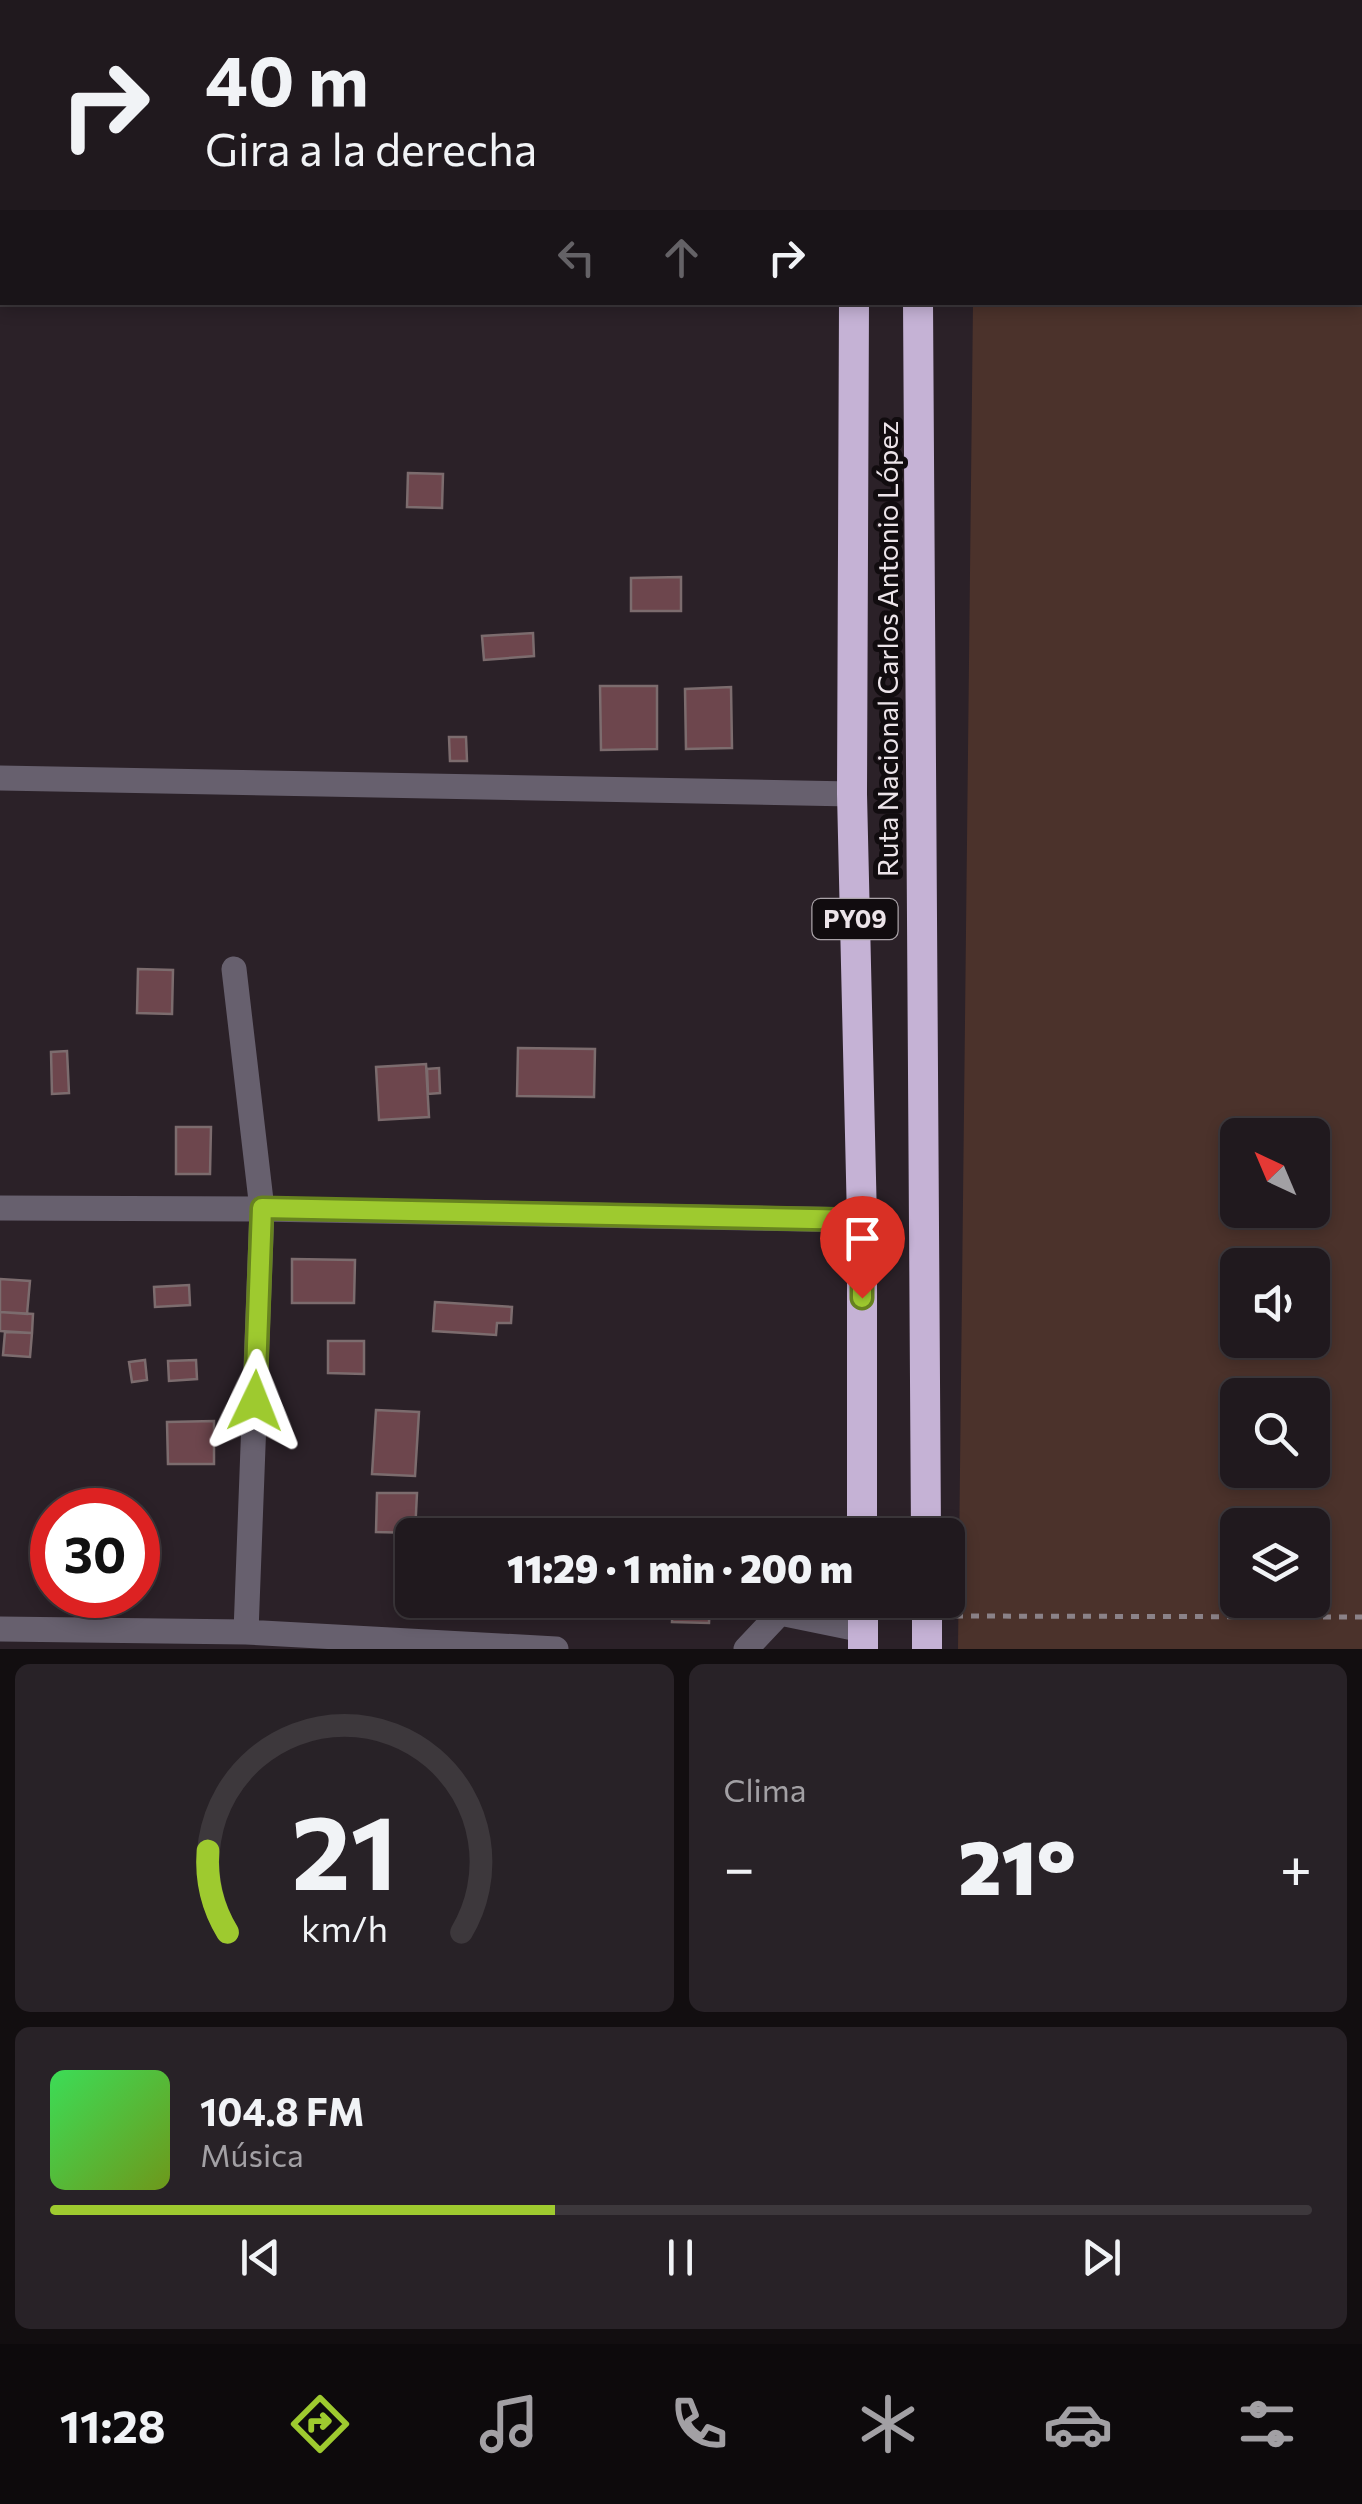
<!DOCTYPE html>
<html lang="es">
<head>
<meta charset="utf-8">
<style>
  body { margin:0; font-family:Commissioner,sans-serif; background:#282227; color:#f1f3f6; height:100vh; display:flex; flex-direction:column; font-size:38px; white-space:nowrap }
  * { box-sizing:border-box; margin:0 }
  p { font-size:32px; color:#a2a0a4 }
  .icon { flex:none; width:55px; height:55px; fill:none; stroke:currentColor; stroke-width:2; stroke-linecap:round; stroke-linejoin:round }
  .map { position:relative; height:1649px; overflow:hidden }
  .side { display:flex; flex-direction:column; gap:15px; padding:15px; background:#120e10; flex:1 }
  .side>* { flex:none }
  .hud { position:absolute; left:0px; top:0px; width:1362px; height:305px; box-shadow:0 5px 15px #0003,0 0 0 2px #3d383c; background:#20191e; color:#f1f3f6; overflow:hidden }
  .needle { width:65px; rotate:316deg }
  .buttons { position:absolute; left:1220px; top:1118px; display:grid; gap:20px }
  .buttons a { display:grid; place-items:center; width:110px; height:110px; border-radius:15px; background:#20191e; box-shadow:0 5px 15px #0003,0 0 0 2px #3d383c; font-size:50px }
  .speed { position:absolute; left:30px; top:1488px; display:flex; gap:20px; font-size:50px; font-weight:700; text-align:center }
  .speed>* { display:grid; place-content:center; width:130px; height:130px; border-radius:50%; background:#20191e; box-shadow:0 5px 15px #0003,0 0 0 2px #3d383c; line-height:1 }
  .speed .limit { border:15px solid #d22; background:#fff; color:#111 }
  .pin { position:absolute; display:grid; place-items:center; width:85px; height:85px; color:#fff; margin:-102px -42px; border-radius:50% 50% 50% 0; rotate:-45deg; box-shadow:0 0 10px #0007 }
  .pin .icon { rotate:45deg }
  .me { position:absolute; width:110px; margin:-55px; rotate:2deg; stroke-linejoin:round; filter:drop-shadow(0 0 8px #0008) }
  .turn { display:flex; align-items:center; gap:35px; height:210px; padding:0 40px; font-size:45px }
  .turn .icon { width:130px; height:130px; stroke-width:2.5 }
  .turn b { display:block; font-size:70px; line-height:85px }
  .lanes { display:flex; align-items:center; height:95px; padding:0 40px; background:#0003; justify-content:center; gap:50px; direction:ltr }
  .lanes .off { opacity:.35 }
  .big { font-size:75px; font-weight:800; line-height:1.1 }
  .side .card { flex:1; display:flex; flex-direction:column; justify-content:center; gap:15px; min-width:0; padding:0 35px; border-radius:15px; background:#282227 }
  .side .dial { align-items:center; gap:0 }
  .dial svg { height:260px; overflow:visible; fill:none; stroke:#3d383c; stroke-width:7; stroke-linecap:round; text-anchor:middle }
  .dial text { fill:#f1f3f6; stroke:none }
  .song { display:flex; align-items:center; gap:30px }
  .cover { width:120px; height:120px; border-radius:15px; background:linear-gradient(135deg,hsl(130 70% 55%),hsl(80 70% 35%)) }
  .played { height:10px; border-radius:5px; background:linear-gradient(90deg,#9eca2f 40%,#3d383c 40%) }
  .keys { display:flex; justify-content:space-around; direction:ltr }
  .heat { display:flex; justify-content:space-between; align-items:center; font-size:55px; direction:ltr }
  .side .tiles { flex:1; display:grid; gap:15px; grid-template-columns:1fr 1fr }
  .card:last-child { grid-column:span 2 }
  .trip { position:absolute; left:395px; top:1518px; width:570px; height:100px; border-radius:15px; background:#20191e; box-shadow:0 5px 15px #0003,0 0 0 2px #3d383c; font-weight:800; line-height:100px; text-align:center }
  .menu { display:flex; height:160px; justify-content:space-around; align-items:center; background:#0d0a0c; color:#a2a0a4 }
  .menu .icon { width:70px; height:70px }
  .menu .current { color:#9eca2f }
  .menu b { font-size:45px; color:#f1f3f6 }
  .map>svg:first-child { display:block }
  .green { fill:#4b322b; fill-rule:evenodd }
  .building { fill:#6d464d; stroke:#7c6c6e; stroke-width:2.5 }
  .lines { fill:none; stroke-linecap:round; stroke-linejoin:round }
  .path { stroke:#8b8288; stroke-width:5; stroke-dasharray:8 8; stroke-linecap:butt }
  .street { stroke:#67606e; stroke-width:25 }
  .highway { stroke:#c5b2d5; stroke-width:30 }
  .route-casing { stroke:#67831f; stroke-width:25 }
  .route { stroke:#9eca2f; stroke-width:18 }
  .labels { text-anchor:middle; stroke-width:10; stroke-linejoin:round; paint-order:stroke }
  .shield { fill:#110c0f; stroke:#aaa3a8; stroke-width:2.5 }
  .shield-label { font-size:25px; font-weight:bold; fill:#ece4e9 }
  .street-label { font-size:28px; fill:#ece4e9; stroke:#110c0f }
</style>
</head>
<body>
<div class="map">
<svg width="1362" height="1649" viewBox="0 0 1362 1649">
  <rect width="100%" height="100%" fill="#2b2128"/>
  <!-- green -->
  <path class="green" d="M 977,0 L 1362,0 L 1362,1649 L 958,1649 L 973,303 L 1360,302 L 1360,2 L 977,2 ZM 1238,1135 L 1312,1135 L 1312,1210 L 1238,1210 ZM 1238,1265 L 1312,1265 L 1312,1340 L 1238,1340 ZM 1238,1395 L 1312,1395 L 1312,1470 L 1238,1470 ZM 1238,1525 L 1312,1525 L 1312,1600 L 1238,1600 Z"/>
  <!-- building -->
  <path class="building" d="M 408,473 L 443,474 L 442,508 L 407,507 Z
    M 681,577 L 681,611 L 631,611 L 631,578 Z
    M 533,633 L 534,656 L 484,660 L 482,636 Z
    M 600,686 L 657,686 L 657,749 L 601,750 Z
    M 731,687 L 732,748 L 686,749 L 685,689 Z
    M 449,737 L 466,737 L 467,761 L 450,761 Z
    M 138,969 L 173,970 L 172,1014 L 137,1013 Z
    M 518,1048 L 595,1049 L 594,1097 L 517,1096 Z
    M 67,1051 L 69,1093 L 52,1094 L 51,1052 Z
    M 426,1064 L 429,1117 L 379,1120 L 376,1067 Z
    M 439,1068 L 440,1093 L 428,1094 L 427,1069 Z
    M 176,1127 L 211,1127 L 210,1174 L 176,1174 Z
    M 292,1259 L 355,1260 L 354,1303 L 292,1303 Z
    M 0,1279 L 30,1281 L 27,1314 L 0,1312 Z
    M 189,1285 L 190,1305 L 155,1307 L 154,1287 Z
    M 435,1302 L 512,1307 L 511,1323 L 497,1323 L 496,1335 L 433,1331 Z
    M 0,1312 L 33,1314 L 32,1333 L 0,1331 Z
    M 5,1332 L 32,1333 L 30,1357 L 3,1355 Z
    M 328,1341 L 364,1341 L 364,1374 L 328,1373 Z
    M 145,1360 L 147,1380 L 132,1382 L 129,1362 Z
    M 196,1360 L 197,1379 L 169,1381 L 168,1361 Z
    M 376,1410 L 419,1412 L 415,1476 L 372,1474 Z
    M 214,1421 L 214,1464 L 168,1464 L 167,1422 Z
    M 377,1493 L 417,1493 L 415,1533 L 376,1532 Z
    M 673,1600 L 710,1600 L 709,1623 L 672,1622 Z"/>
  <g class="lines">
    <!-- path -->
    <path class="path" d="M 955,1616 L 1362,1617"/>
    <!-- street -->
    <path class="street" d="M 0,778 L 852,794
      M 234,969 L 262,1209 L 246,1632
      M 0,1208 L 262,1209 L 862,1220
      M 0,1629 L 246,1632 L 556,1649
      M 746,1649 L 780,1613 L 863,1630"/>
    <!-- highway -->
    <path class="highway" d="M 915,0 L 915,2
      M 855,2 L 855,0
      M 854,302 L 852,794 L 862,1220 L 862,1535
      M 918,302 L 926,1535
      M 927,1600 L 927,1649
      M 863,1649 L 863,1600"/>
  </g>
  <g class="lines">
    <!-- route casing -->
    <g class="route-casing">
      <path id="route" d="M 255,1401 L 262,1208 L 862,1220 L 862,1298"/>
    </g>
    <!-- route -->
    <use href="#route" class="route"/>
  </g>
  <g class="labels">
    <!-- shield labels -->
    <rect class="shield" x="812.5" y="899" width="85" height="40" rx="8"/>
    <g class="shield-label">
      <text x="855" y="928">PY09</text>
    </g>
    <!-- street labels -->
    <g class="street-label">
      <text transform="translate(888 649) rotate(-90)" y="10">Ruta Nacional Carlos Antonio López</text>
    </g>
  </g>
</svg>
<div class="buttons">
<a><svg class="needle" viewBox="-14 -14 28 28"><path d="M0-13l5 13h-10z" fill="#e53935"/><path d="M0 13l5-13h-10z" fill="#a2a0a4"/></svg></a>
<a><svg class="icon" aria-label="sound" viewBox="0 0 24 24"><path d="M4 9h4l5-4v14l-5-4H4zM17 9q2 3 0 6"/></svg></a>
<a><svg class="icon" aria-label="search" viewBox="0 0 24 24"><circle cx="10" cy="10" r="6"/><path d="M15 15l6 6"/></svg></a>
<a><svg class="icon" aria-label="layers" viewBox="0 0 24 24"><path d="M12 4l9 5-9 5-9-5zM3 14l9 5 9-5"/></svg></a>
</div>
<div class="speed"><div class="limit">30</div></div>
<div class="pin" style="left:862px;top:1298px;background:#d93025"><svg class="icon" aria-label="arrive" viewBox="0 0 24 24"><path d="M6 21V4h12l-3 4 3 4H6"/></svg></div>
<svg class="me" style="left:255px;top:1401px" viewBox="-20 -20 40 40"><path d="M0-17L14 15 0 8-14 15z" fill="#9eca2f" stroke="#fff" stroke-width="4"/></svg>
<div class="trip">11:29 · 1 min · 200 m</div>
<div class="hud">
<div class="turn"><svg class="icon" aria-label="right" viewBox="0 0 24 24"><path d="M7 20v-9h11M14 6l5 5-5 5"/></svg><div><b>40 m</b>Gira a la derecha</div></div>
<div class="lanes"><svg class="icon off" aria-label="left" viewBox="0 0 24 24"><path d="M17 20v-9H6M10 6l-5 5 5 5"/></svg><svg class="icon off" aria-label="ahead" viewBox="0 0 24 24"><path d="M12 20V5M6 11l6-6 6 6"/></svg><svg class="icon" aria-label="right" viewBox="0 0 24 24"><path d="M7 20v-9h11M14 6l5 5-5 5"/></svg></div>
</div>
</div>
<section class="side">
<div class="tiles">
<div class="card dial"><svg viewBox="0 0 100 80">
<path d="M14 69A42 42 0 1 1 86 69"/>
<path d="M14 69A42 42 0 0 1 8 44" stroke="#9eca2f"/>
<text x="50" y="56" font-size="32" font-weight="700">21</text>
<text x="50" y="72" font-size="11">km/h</text>
</svg></div>
<div class="card"><p>Clima</p>
<div class="heat"><a>−</a><b class="big">21°</b><a>+</a></div>
</div>
<div class="card">
<div class="song"><i class="cover"></i><div><b>104.8 FM</b><p>Música</p></div></div>
<div class="played"></div>
<div class="keys"><svg class="icon" aria-label="previous" viewBox="0 0 24 24"><path d="M18 5L8 12l10 7zM5 5v14"/></svg><svg class="icon" aria-label="pause" viewBox="0 0 24 24"><path d="M8 5v14M16 5v14"/></svg><svg class="icon" aria-label="next" viewBox="0 0 24 24"><path d="M6 5l10 7-10 7zM19 5v14"/></svg></div>
</div>
</div>
</section>
<nav class="menu">
<b>11:28</b>
<svg class="icon current" aria-label="directions" viewBox="0 0 24 24"><path d="M12 3l9 9-9 9-9-9zM9 14v-3h6M13 9l2 2-2 2"/></svg>
<svg class="icon" aria-label="music" viewBox="0 0 24 24"><path d="M9 18V5l10-2v13"/><circle cx="6" cy="18" r="3"/><circle cx="16" cy="16" r="3"/></svg>
<svg class="icon" aria-label="phone" viewBox="0 0 24 24"><path d="M5 4h4l2 5-3 2q2 4 5 5l2-3 5 2v4C11 20 4 13 5 4z"/></svg>
<svg class="icon" aria-label="climate" viewBox="0 0 24 24"><path d="M12 3v18M4 7l16 10M4 17L20 7"/></svg>
<svg class="icon" aria-label="car" viewBox="0 0 24 24"><path d="M5 17H2v-5l4-1 3-4h7l3 4 3 1v5h-3M9 17h6M6 11h13"/><circle cx="7" cy="17" r="2"/><circle cx="17" cy="17" r="2"/></svg>
<svg class="icon" aria-label="filters" viewBox="0 0 24 24"><path d="M4 7h16M4 17h16"/><circle cx="9" cy="7" r="2"/><circle cx="15" cy="17" r="2"/></svg>
</nav>
</body>
</html>
